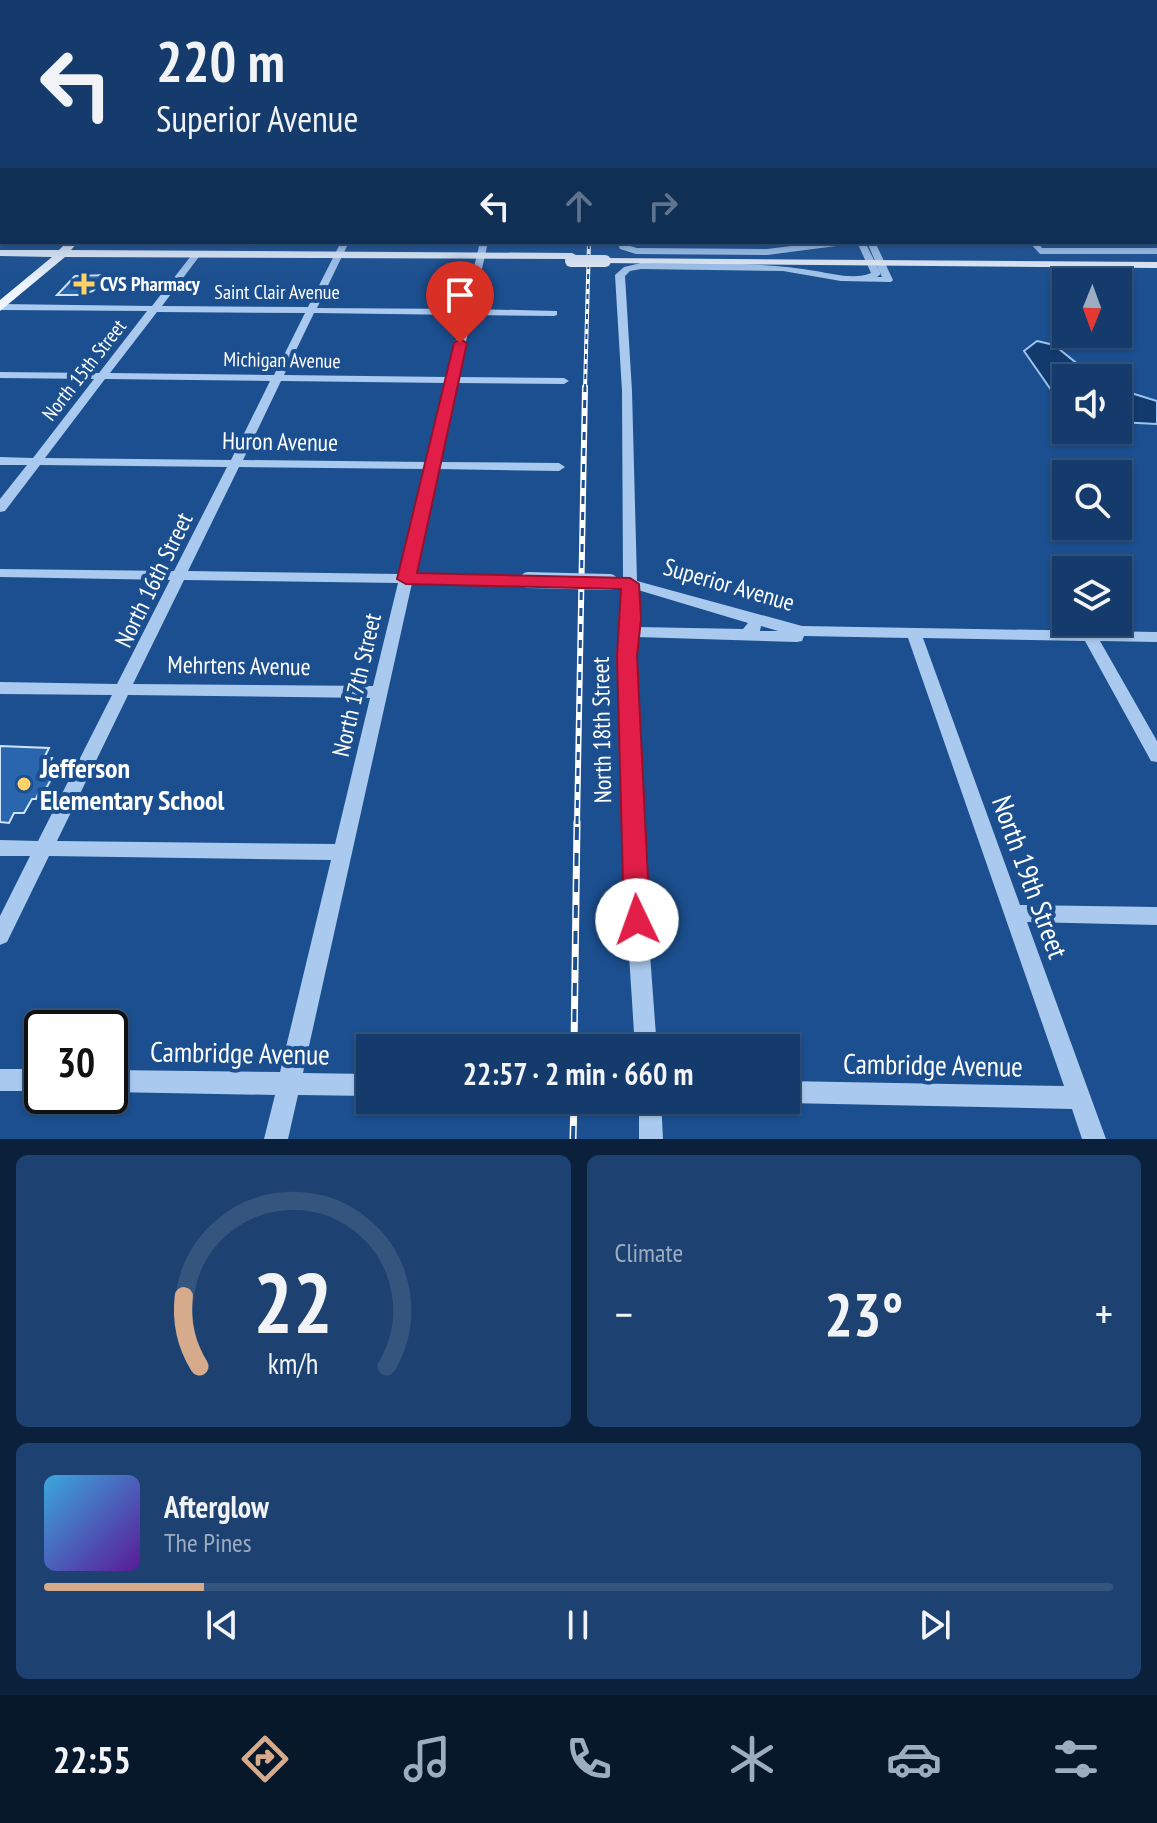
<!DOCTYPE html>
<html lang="en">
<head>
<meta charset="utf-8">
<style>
  body { margin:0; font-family:"PT Sans Narrow",sans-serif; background:#1d4271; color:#f1f3f6; height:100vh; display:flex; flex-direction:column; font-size:30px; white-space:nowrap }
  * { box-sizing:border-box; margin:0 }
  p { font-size:26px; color:#9dadc1 }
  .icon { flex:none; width:44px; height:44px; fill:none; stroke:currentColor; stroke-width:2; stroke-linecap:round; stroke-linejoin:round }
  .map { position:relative; height:1139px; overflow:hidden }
  .details { display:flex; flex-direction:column; gap:16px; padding:16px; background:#0b203b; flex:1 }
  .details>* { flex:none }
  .banner { position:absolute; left:0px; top:0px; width:1158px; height:244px; box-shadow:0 2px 6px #0004,0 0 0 2px #33557e; background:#143b6b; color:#f1f3f6; overflow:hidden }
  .needle { width:52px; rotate:181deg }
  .tools { position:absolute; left:1052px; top:268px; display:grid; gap:16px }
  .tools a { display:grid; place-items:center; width:80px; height:80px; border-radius:0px; background:#143b6b; box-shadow:0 2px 6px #0004,0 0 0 2px #33557e; font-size:40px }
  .speed { position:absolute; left:24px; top:1010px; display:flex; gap:16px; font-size:40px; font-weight:700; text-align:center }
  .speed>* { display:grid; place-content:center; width:104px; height:104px; border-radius:50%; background:#143b6b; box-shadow:0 2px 6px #0004,0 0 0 2px #33557e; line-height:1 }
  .speed .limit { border:4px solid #111; border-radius:12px; background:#fff; color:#111 }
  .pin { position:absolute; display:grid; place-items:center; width:68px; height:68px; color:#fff; margin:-82px -34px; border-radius:50% 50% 50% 0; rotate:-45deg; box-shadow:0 0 8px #0007 }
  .pin .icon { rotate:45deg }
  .me { position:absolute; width:88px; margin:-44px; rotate:357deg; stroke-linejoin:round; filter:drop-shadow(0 0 6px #0008) }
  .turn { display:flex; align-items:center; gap:28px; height:168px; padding:0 24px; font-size:36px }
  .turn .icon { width:104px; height:104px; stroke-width:2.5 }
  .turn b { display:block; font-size:56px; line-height:68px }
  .lanes { display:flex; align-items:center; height:76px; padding:0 24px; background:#0003; justify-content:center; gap:40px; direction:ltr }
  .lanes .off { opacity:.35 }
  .big { font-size:60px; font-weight:700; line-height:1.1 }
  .details .widget { flex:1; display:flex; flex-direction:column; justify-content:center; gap:12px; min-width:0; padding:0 28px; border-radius:12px; background:#1d4271 }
  .details .dial { align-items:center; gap:0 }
  .dial svg { height:208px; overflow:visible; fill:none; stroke:#33557e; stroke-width:7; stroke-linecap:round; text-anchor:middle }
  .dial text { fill:#f1f3f6; stroke:none }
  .song { display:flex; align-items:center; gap:24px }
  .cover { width:96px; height:96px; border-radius:12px; background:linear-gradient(135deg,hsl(200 70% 55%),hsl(270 70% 35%)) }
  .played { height:8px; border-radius:4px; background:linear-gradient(90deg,#d6ab8b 15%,#33557e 15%) }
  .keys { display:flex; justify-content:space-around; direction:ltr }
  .heat { display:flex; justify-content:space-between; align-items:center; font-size:44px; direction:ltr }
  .details .tiles { flex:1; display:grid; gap:16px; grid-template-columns:1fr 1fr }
  .widget:last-child { grid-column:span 2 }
  .trip { position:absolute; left:356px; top:1034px; width:444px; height:80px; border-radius:0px; background:#143b6b; box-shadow:0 2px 6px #0004,0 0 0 2px #33557e; font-weight:700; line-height:80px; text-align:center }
  .dock { display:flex; height:128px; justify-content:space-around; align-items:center; background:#08182b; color:#9dadc1 }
  .dock .icon { width:56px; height:56px }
  .dock .on { color:#d6ab8b }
  .dock b { font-size:36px; color:#f1f3f6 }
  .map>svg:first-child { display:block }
  .water { fill:#123a6d; stroke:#9cc4f0; stroke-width:2 }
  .building { fill:#2a66ad; stroke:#cfe3fa; stroke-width:2 }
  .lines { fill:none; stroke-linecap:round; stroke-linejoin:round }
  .minor { fill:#a9c9ee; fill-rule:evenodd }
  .major { fill:#f0f6ff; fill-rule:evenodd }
  .rail-far2-casing { stroke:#fff; stroke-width:4 }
  .rail-far1-casing { stroke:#fff; stroke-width:6 }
  .rail-casing { stroke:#fff; stroke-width:7 }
  .rail-far2 { stroke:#1b4f8f; stroke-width:2; stroke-dasharray:5; stroke-linecap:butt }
  .rail-far1 { stroke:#1b4f8f; stroke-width:3; stroke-dasharray:8; stroke-linecap:butt }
  .rail { stroke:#1b4f8f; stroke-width:4; stroke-dasharray:13; stroke-linecap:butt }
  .minor-bridge { stroke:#a9c9ee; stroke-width:16 }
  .major-bridge { stroke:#f0f6ff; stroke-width:12 }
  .route { fill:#e11d48; stroke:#92132f; stroke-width:2 }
  .poi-dot { fill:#ffd166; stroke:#1b4f8f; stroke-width:3 }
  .labels { text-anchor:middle; stroke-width:8; stroke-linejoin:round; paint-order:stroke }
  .far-poi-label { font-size:20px; font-weight:bold; fill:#fff; stroke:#1b4f8f; text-anchor:start }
  .far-street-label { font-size:20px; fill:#fff; stroke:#1b4f8f }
  .street-label { font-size:24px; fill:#fff; stroke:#1b4f8f }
  .near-poi-label { font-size:28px; font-weight:bold; fill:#fff; stroke:#1b4f8f; text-anchor:start }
  .near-street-label { font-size:28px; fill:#fff; stroke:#1b4f8f }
</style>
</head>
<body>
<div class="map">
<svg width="1157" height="1139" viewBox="0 0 1157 1139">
  <rect width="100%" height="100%" fill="#1b4f8f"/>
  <!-- water -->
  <path class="water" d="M 1037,341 L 1054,345 L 1095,378 L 1066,378 L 1066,401 L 1056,397 L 1024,351 Z
    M 1118,389 L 1157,401 L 1157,424 L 1118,422 Z"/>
  <!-- building -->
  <path class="building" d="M 108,275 L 93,291 L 81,295 L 57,295 L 75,276 Z
    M 0,746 L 49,748 L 44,758 L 52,758 L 45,772 L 50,772 L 48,776 L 53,776 L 44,792 L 39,792 L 36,799 L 32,799 L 24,813 L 14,813 L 9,823 L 0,822 Z"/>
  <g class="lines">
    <!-- minor -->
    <path class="minor" d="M 1156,194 L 1157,194 L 1157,198 L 1156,198 Z
      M 341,242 L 349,242 L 317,308 L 464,309 L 480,242 L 488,242 L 473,309 L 557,311 L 557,315 L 554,316 L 472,315 L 458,377 L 564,378 L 569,381 L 564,384 L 457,383 L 439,462 L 559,463 L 565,467 L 559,471 L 437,469 L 414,574 L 528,576 L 535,580 L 528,584 L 412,583 L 303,1073 L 370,1074 L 370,1096 L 298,1095 L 288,1139 L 264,1139 L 275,1095 L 110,1092 L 110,1070 L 280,1072 L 331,860 L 49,856 L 7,942 L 0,945 L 0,916 L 30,856 L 0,856 L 0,840 L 38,841 L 112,695 L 0,694 L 0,682 L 117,684 L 170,580 L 0,577 L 0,569 L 174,571 L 227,467 L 40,465 L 5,511 L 0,512 L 0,499 L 27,465 L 0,465 L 0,457 L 33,458 L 94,379 L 0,378 L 0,372 L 99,373 L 147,311 L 0,310 L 0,304 L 152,306 L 194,252 L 197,251 L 201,254 L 162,306 L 308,307 ZM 157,312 L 305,313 L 274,375 L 110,373 ZM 314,313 L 462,315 L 447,377 L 284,375 ZM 105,379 L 270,381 L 231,460 L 45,458 ZM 281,381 L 446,383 L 427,462 L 243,460 ZM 239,467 L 425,469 L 400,574 L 188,571 ZM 184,580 L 398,583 L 373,686 L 133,684 ZM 128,695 L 370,698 L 335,844 L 57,841 Z
      M 617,242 L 625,242 L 627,245 L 637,248 L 767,249 L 824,242 L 848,242 L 844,245 L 767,255 L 636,254 L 620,249 Z
      M 857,242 L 865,242 L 881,274 L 877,277 L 882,277 L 867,242 L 875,242 L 893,280 L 891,282 L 841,281 L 783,271 L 641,269 L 630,271 L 625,276 L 632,391 L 637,581 L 802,626 L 1157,632 L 1157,642 L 1100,641 L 1157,741 L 1157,762 L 1151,761 L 1085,641 L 923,638 L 1020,905 L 1157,907 L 1157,925 L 1027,922 L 1106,1139 L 1082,1139 L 1072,1109 L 786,1103 L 778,1100 L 786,1100 L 786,1081 L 1064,1086 L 908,638 L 804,636 L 802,641 L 797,642 L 637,637 C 632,684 637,732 639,778 C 644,868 650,958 657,1048 L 635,1048 L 625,893 L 620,715 L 619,656 L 624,619 L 623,588 L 605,585 L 603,582 L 610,578 L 623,579 L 622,391 L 615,275 L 624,267 L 641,263 C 699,264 758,261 816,271 C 833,274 855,280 871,273 ZM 638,590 L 748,623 L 743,629 L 638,627 ZM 761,626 L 778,631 L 780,631 L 760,631 Z
      M 1029,242 L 1037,242 L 1042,248 L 1157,248 L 1157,254 L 1040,254 Z
      M 0,1069 L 42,1069 L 42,1091 L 0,1091 Z
      M 639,1100 L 661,1100 L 663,1139 L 639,1139 Z"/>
    <!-- major -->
    <path class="major" d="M 67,242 L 78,242 L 71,250 L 572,253 L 578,256 L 572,259 L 65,257 L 0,311 L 0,300 L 52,257 L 0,256 L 0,250 L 59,250 Z
      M 605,258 L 1157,262 L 1157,268 L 601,263 L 599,261 Z"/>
    <!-- rail-far2 casing -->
    <g class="rail-far2-casing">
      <path id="rail-far2" d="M 585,389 L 589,242"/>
    </g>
    <!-- rail-far1 casing -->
    <g class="rail-far1-casing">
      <path id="rail-far1" d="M 577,824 L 585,387"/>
    </g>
    <!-- rail casing -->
    <g class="rail-casing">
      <path id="rail" d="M 574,1048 L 577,822
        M 573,1139 L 574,1100"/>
    </g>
    <!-- rail-far2 -->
    <use href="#rail-far2" class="rail-far2"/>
    <!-- rail-far1 -->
    <use href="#rail-far1" class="rail-far1"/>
    <!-- rail -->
    <use href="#rail" class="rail"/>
    <!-- minor-bridge -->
    <path class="minor-bridge" d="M 528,580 L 610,582"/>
    <!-- major-bridge -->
    <path class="major-bridge" d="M 571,261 L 605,261"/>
  </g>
  <!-- sky -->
  <linearGradient id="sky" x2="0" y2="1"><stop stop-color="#0f2b4f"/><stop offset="0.45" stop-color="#39639b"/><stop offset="1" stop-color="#39639b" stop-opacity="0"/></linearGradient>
  <rect width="1157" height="287" fill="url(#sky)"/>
  <!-- route -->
  <path class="route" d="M 460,339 L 467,343 L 417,573 L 630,578 L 639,584 L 641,619 L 637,656 L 650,920 L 646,928 L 637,932 L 628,928 L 624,920 L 617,656 L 621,589 L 406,584 L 397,579 L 454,343 Z"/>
  <!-- markers -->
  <g class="poi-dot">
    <path d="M80 272h8v8h8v8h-8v8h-8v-8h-8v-8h8z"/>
    <circle cx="24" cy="784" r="8"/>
  </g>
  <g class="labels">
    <!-- far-poi labels -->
    <g class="far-poi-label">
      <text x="100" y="291">CVS Pharmacy</text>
    </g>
    <!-- far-street labels -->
    <g class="far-street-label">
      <text x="277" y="299">Saint Clair Avenue</text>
      <text transform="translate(282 360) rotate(1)" y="7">Michigan Avenue</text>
      <text transform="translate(84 370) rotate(-52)" y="7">North 15th Street</text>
    </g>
    <!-- street labels -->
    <g class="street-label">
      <text transform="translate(280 442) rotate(1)" y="8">Huron Avenue</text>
      <text transform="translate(154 580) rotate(-64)" y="8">North 16th Street</text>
      <text transform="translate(729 585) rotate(16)" y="8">Superior Avenue</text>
      <text transform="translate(239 666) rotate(1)" y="8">Mehrtens Avenue</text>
      <text transform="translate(357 685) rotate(-77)" y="8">North 17th Street</text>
      <text transform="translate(602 730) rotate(-91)" y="8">North 18th Street</text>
    </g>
    <!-- near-poi labels -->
    <g class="near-poi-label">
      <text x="40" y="778">Jefferson<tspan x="40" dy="32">Elementary School</tspan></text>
    </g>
    <!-- near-street labels -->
    <g class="near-street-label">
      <text transform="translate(1030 877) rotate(70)" y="10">North 19th Street</text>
      <text transform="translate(240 1053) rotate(1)" y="10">Cambridge Avenue</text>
      <text transform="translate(933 1065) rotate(1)" y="10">Cambridge Avenue</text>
    </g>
  </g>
</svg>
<div class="tools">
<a><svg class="needle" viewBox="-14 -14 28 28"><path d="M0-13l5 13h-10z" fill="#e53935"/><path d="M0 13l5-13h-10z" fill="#9dadc1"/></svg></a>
<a><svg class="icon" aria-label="sound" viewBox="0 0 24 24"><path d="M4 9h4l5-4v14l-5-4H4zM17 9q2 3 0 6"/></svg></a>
<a><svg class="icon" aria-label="search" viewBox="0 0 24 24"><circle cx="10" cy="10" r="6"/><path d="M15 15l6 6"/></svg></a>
<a><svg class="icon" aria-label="layers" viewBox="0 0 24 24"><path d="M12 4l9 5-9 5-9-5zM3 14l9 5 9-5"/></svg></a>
</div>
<div class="speed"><div class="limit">30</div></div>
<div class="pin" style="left:460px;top:343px;background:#d93025"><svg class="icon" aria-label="arrive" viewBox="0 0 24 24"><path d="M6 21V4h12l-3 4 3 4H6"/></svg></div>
<svg class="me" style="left:637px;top:920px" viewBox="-20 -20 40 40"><circle r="19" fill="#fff"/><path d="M0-13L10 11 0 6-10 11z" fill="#e11d48"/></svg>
<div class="trip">22:57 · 2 min · 660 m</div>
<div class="banner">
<div class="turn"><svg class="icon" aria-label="left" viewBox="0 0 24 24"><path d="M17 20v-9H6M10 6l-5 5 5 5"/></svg><div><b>220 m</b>Superior Avenue</div></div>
<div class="lanes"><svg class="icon" aria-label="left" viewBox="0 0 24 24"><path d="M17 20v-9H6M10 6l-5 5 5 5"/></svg><svg class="icon off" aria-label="ahead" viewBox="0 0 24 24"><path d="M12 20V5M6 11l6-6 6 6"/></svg><svg class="icon off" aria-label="right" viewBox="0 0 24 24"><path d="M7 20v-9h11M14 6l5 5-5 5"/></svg></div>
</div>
</div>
<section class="details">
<div class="tiles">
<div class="widget dial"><svg viewBox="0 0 100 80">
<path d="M14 69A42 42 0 1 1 86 69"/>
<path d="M14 69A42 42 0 0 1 8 42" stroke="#d6ab8b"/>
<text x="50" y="56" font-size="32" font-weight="700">22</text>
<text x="50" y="72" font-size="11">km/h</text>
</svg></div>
<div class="widget"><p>Climate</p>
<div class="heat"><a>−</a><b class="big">23°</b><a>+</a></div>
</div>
<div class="widget">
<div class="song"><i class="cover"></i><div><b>Afterglow</b><p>The Pines</p></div></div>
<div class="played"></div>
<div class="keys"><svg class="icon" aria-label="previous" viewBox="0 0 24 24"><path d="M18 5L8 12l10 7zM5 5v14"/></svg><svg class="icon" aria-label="pause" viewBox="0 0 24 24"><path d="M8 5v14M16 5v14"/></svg><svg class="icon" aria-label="next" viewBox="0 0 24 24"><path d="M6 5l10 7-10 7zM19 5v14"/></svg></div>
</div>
</div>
</section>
<nav class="dock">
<b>22:55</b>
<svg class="icon on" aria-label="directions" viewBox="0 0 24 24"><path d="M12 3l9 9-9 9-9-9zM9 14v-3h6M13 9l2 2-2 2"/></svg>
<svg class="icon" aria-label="music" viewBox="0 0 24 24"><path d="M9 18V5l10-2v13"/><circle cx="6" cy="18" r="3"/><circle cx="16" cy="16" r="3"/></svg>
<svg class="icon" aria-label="phone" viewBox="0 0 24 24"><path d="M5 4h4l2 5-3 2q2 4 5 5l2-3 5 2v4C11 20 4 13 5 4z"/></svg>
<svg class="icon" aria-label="climate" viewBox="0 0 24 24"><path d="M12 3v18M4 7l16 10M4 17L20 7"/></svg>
<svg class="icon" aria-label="car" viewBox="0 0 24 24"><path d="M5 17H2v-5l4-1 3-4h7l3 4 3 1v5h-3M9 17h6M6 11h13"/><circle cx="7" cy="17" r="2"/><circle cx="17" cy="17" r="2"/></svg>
<svg class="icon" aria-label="filters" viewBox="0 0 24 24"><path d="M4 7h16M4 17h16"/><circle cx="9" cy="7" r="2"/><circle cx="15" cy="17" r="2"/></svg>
</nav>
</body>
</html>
